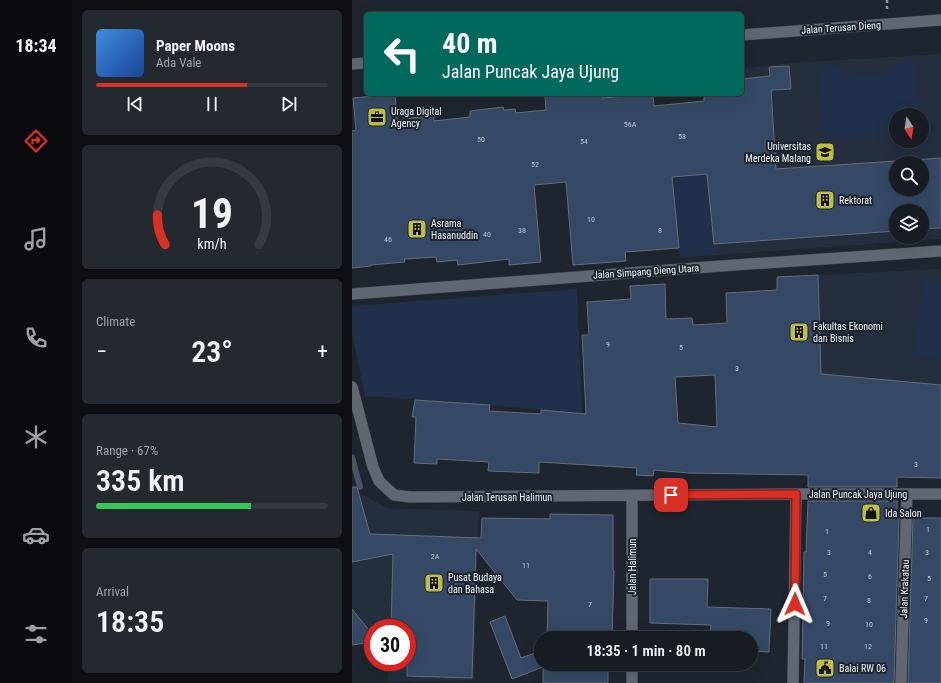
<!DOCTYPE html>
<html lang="en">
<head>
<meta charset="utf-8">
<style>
  body { margin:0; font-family:"Roboto Condensed",sans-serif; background:#24292f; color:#f1f3f6; height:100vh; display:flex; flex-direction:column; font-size:15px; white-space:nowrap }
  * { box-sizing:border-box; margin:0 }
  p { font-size:13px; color:#9ea1a5 }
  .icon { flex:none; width:22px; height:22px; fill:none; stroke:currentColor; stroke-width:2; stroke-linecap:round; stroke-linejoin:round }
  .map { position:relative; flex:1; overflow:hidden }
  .details { display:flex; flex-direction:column; gap:10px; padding:10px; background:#0d0f13; width:280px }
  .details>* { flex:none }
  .hud { position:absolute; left:12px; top:12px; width:380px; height:84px; border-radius:6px; box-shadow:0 4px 16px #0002,0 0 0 1px #363a40; background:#00695c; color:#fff; overflow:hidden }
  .needle { width:26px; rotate:168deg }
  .controls { position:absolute; left:537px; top:108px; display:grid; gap:8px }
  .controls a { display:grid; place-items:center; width:40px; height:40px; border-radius:50%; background:#171c22; box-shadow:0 4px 16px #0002,0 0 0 1px #363a40; font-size:20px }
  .speed { position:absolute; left:12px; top:619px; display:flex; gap:8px; font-size:20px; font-weight:700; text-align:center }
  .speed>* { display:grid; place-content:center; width:52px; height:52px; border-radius:50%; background:#171c22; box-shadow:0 4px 16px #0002,0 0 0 1px #363a40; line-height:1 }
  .speed .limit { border:6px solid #d22; background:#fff; color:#111 }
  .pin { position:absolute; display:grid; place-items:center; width:34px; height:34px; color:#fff; margin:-17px; border-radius:8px; box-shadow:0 2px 6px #0006 }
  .me { position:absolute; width:44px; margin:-22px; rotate:1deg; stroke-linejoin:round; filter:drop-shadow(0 0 3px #0008) }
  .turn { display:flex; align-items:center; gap:14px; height:84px; padding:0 12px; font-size:18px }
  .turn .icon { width:52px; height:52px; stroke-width:2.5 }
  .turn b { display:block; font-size:28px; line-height:34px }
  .big { font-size:30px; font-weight:600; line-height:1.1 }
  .details .card { flex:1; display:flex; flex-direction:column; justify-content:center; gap:6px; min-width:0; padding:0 14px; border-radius:6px; background:#24292f }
  .details .dial { align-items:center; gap:0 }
  .dial svg { height:104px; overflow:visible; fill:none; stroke:#363a40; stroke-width:7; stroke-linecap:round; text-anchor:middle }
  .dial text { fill:#f1f3f6; stroke:none }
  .song { display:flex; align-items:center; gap:12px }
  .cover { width:48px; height:48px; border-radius:6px; background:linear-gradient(135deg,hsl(210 70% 55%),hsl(220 70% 35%)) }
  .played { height:4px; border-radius:2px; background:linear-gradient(90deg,#d93025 65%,#363a40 65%) }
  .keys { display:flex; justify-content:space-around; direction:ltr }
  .heat { display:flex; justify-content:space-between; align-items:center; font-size:22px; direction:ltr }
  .charge { height:6px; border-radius:3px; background:linear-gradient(90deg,#34c759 67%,#363a40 0) }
  .trip { position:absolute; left:182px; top:631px; width:224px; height:40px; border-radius:20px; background:#171c22; box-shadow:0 4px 16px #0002,0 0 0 1px #363a40; font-weight:600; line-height:40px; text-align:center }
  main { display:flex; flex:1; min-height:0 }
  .tabs { display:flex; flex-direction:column; width:72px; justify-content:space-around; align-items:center; background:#090b0e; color:#9ea1a5 }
  .tabs .icon { width:28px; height:28px }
  .tabs .current { color:#d93025 }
  .tabs b { font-size:18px; color:#f1f3f6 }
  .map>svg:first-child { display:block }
  .built { fill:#252e3d; fill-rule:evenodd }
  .green { fill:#20304a }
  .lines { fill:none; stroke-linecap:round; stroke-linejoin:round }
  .stream { stroke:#485467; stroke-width:6 }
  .building { fill:#354966; stroke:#666d77; fill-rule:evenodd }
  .minor-casing { stroke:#3b4048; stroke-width:12 }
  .tertiary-casing { stroke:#3b4048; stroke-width:12 }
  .path { stroke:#8e939a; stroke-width:2.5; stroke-dasharray:3 3; stroke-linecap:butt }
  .minor { stroke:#606772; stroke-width:11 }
  .tertiary { stroke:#606772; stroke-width:11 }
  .route-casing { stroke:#8d1f18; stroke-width:10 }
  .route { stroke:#d93025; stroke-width:7 }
  .labels { text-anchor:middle; stroke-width:4; stroke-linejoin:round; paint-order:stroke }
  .number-label { font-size:8px; fill:#bfc7d3 }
  .street-label { font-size:10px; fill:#edf1f7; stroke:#1f252e }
  .poi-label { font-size:10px; fill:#edf1f7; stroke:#1f252e; text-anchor:start }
</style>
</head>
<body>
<main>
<nav class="tabs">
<b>18:34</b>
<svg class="icon current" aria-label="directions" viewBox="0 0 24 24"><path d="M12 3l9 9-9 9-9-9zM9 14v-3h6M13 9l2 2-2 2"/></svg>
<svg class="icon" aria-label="music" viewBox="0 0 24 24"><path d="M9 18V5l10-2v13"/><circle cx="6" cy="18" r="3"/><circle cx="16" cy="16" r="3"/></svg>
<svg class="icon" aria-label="phone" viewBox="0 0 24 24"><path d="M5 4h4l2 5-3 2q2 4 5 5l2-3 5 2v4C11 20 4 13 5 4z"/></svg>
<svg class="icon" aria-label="climate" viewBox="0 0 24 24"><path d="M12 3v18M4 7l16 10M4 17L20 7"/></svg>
<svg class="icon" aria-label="car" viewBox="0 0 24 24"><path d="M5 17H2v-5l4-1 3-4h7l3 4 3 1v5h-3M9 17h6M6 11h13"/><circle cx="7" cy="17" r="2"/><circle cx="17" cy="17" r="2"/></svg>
<svg class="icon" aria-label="filters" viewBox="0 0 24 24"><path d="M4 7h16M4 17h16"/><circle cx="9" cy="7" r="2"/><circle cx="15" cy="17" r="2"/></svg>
</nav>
<section class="details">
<div class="card">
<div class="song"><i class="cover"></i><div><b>Paper Moons</b><p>Ada Vale</p></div></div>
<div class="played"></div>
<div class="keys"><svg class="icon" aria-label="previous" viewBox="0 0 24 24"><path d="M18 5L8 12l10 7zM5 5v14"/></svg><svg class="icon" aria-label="pause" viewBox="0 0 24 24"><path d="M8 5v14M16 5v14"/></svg><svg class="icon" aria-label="next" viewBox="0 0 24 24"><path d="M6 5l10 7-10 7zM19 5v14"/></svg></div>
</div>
<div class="card dial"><svg viewBox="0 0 100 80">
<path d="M14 69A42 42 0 1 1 86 69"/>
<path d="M14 69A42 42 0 0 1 8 46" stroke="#d93025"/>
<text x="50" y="56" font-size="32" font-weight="700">19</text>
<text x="50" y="72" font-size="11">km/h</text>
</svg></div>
<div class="card"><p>Climate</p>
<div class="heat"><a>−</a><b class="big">23°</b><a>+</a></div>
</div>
<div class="card"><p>Range · 67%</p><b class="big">335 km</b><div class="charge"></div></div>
<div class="card"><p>Arrival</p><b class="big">18:35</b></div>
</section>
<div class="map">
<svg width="589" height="683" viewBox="0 0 589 683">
  <rect width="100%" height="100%" fill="#1f252e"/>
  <!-- built -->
  <path class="built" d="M 589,54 L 589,239 L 364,255 L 362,244 L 359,174 L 352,94 L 390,94 L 390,69 L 439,63 ZM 544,115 L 570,115 L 570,141 L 544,141 ZM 544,163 L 570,163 L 570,189 L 544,189 ZM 544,211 L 570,211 L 570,237 L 544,237 Z
    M 589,269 L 589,478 L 427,438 L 425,277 Z
    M 7,493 L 35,508 L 127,511 L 122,680 L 36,682 L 35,662 L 55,662 L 55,628 L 21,628 L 21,635 L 0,609 L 0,562 L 25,557 Z"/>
  <!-- green -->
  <path class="green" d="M 565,61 L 567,115 L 544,115 L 544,134 L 479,138 L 471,130 L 468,66 L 479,65 L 490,71 L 510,75 L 525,74 L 538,70 L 553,62 Z
    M 355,174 L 364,255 L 328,258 L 320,177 Z
    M 572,279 L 589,281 L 589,359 L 561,355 Z
    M 225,289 L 230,414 L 138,405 L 13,396 L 0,333 L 0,306 Z"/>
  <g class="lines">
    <!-- stream -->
    <path class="stream" d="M 0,457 L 8,487"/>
  </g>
  <!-- building -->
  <path class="building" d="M 437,66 L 439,89 L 419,90 L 424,169 L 589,158 L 589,228 L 570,229 L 570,211 L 544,211 L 544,231 L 362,244 L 355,174 L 320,177 L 327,248 L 273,252 L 274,261 L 221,265 L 214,182 L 182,185 L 189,262 L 157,265 L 157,259 L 106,265 L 105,260 L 85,262 L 84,257 L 52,259 L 53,262 L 19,265 L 19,266 L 0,268 L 0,131 L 4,130 L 1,98 L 43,94 L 45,120 L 82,115 L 82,121 L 118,117 L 118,111 L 151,107 L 152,110 L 163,109 L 164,113 L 194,110 L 193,94 L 249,94 L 250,98 L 301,94 L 302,106 L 352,101 L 352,94 L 390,94 L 390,79 L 418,76 L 417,67 ZM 544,163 L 570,163 L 570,189 L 544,189 Z
    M 466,275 L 469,374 L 589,385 L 589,478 L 545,477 L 545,487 L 456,487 L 456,475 L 337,473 L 302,470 L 301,476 L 284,475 L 285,468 L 187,462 L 187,473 L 136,471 L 137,462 L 85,459 L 85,464 L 62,463 L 64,417 L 60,417 L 63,400 L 138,405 L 137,411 L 189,414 L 189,410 L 234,414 L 230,335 L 237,335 L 235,302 L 279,299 L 278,286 L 313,284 L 314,319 L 340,318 L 341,325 L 375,323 L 374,293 L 425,290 L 425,277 ZM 363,375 L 365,427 L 326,423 L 323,377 Z
    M 0,487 L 5,487 L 18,534 L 129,538 L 130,518 L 198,519 L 198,514 L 261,515 L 261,570 L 262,570 L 260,638 L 195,638 L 196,601 L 165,600 L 124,549 L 120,678 L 55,676 L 55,628 L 39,628 L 41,554 L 0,562 Z
    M 456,501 L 545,501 L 545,518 L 547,518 L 542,683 L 452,683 L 453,659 L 450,659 L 451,617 L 452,552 L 454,552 Z
    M 561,518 L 589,518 L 589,683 L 556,683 Z
    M 298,579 L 356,579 L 355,607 L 419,609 L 417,652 L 399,651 L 399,638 L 358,638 L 359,625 L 298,623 Z
    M 0,609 L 21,635 L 21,642 L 0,645 Z
    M 153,616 L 169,658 L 189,651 L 189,664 L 256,664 L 256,683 L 191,683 L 191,667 L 160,679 L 138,622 Z"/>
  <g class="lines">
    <!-- minor casing -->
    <g class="minor-casing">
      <path id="minor" d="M 0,294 L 369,266 L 589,251
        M 0,387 L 21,467 L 27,481 L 42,495 L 58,497 L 444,494 L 589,494
        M 280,496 L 280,638
        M 280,664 L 280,683
        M 441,683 L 444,494
        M 549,683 L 555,494"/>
    </g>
    <!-- tertiary casing -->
    <g class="tertiary-casing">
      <path id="tertiary" d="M 390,35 L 589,20
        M 0,64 L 14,63"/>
    </g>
    <!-- path -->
    <path class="path" d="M 535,0 L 535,9"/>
    <!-- minor -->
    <use href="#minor" class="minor"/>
    <!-- tertiary -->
    <use href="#tertiary" class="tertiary"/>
  </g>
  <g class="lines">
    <!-- route casing -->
    <g class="route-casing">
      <path id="route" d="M 319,495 L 444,494 L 443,604"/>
    </g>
    <!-- route -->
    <use href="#route" class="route"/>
  </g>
  <!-- icons -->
  <defs>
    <g id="office-square" transform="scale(1)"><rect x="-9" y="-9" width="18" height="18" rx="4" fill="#bfbe41" stroke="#1f252e"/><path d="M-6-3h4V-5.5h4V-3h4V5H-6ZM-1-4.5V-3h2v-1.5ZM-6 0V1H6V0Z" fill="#111"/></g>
    <g id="university-square" transform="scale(1)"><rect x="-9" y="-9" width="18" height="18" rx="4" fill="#bfbe41" stroke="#1f252e"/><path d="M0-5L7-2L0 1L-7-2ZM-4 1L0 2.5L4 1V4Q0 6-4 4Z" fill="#111"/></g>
    <g id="building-square" transform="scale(1)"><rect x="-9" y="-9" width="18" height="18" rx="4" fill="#bfbe41" stroke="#1f252e"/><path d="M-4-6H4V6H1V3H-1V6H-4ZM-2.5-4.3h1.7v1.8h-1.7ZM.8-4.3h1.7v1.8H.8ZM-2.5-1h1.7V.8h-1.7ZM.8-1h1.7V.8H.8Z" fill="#111"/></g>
    <g id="shop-square" transform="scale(1)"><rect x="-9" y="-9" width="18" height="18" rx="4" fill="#bfbe41" stroke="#1f252e"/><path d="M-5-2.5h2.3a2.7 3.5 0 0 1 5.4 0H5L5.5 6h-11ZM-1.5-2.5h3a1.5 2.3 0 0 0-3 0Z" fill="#111"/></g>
    <g id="civic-square" transform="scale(1)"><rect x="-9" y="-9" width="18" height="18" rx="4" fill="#bfbe41" stroke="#1f252e"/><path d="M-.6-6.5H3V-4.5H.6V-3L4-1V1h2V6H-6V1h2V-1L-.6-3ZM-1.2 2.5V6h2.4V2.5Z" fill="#111"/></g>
  </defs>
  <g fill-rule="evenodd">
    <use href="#office-square" x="25" y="117"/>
    <use href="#university-square" x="473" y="152"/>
    <use href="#building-square" x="473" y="200"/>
    <use href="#building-square" x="65" y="229"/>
    <use href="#building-square" x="447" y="332"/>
    <use href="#shop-square" x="519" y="513"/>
    <use href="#building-square" x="82" y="583"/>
    <use href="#civic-square" x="473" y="668"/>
  </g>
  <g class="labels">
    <!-- number labels -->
    <g class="number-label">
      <text x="278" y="127">56A</text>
      <text x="330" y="139">58</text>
      <text x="129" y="142">50</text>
      <text x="232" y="144">54</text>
      <text x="183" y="167">52</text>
      <text x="239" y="222">10</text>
      <text x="170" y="233">38</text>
      <text x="308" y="233">8</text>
      <text x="135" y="237">40</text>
      <text x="36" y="242">46</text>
      <text x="256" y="347">9</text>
      <text x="329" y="350">5</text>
      <text x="385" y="371">3</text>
      <text x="564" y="467">3</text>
      <text x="576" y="532">1</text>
      <text x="475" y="534">1</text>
      <text x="477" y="555">3</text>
      <text x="518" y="555">4</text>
      <text x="575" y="555">3</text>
      <text x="83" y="559">2A</text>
      <text x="174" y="568">11</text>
      <text x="473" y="577">5</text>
      <text x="518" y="579">6</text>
      <text x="577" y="581">5</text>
      <text x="473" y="601">7</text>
      <text x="574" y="601">7</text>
      <text x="517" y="603">8</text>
      <text x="238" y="607">7</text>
      <text x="574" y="623">9</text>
      <text x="476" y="626">9</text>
      <text x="517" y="627">10</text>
      <text x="472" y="649">11</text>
      <text x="516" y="649">12</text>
    </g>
    <!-- street labels -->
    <g class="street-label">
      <text transform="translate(489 27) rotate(-4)" y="4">Jalan Terusan Dieng</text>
      <text transform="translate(294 271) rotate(-4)" y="4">Jalan Simpang Dieng Utara</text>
      <text x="506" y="498">Jalan Puncak Jaya Ujung</text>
      <text x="155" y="501">Jalan Terusan Halimun</text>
      <text transform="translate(280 567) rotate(-90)" y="4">Jalan Halimun</text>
      <text transform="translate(552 589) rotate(-88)" y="4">Jalan Krakatau</text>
    </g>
    <!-- poi labels -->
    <g class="poi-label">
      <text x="39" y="115">Uraga Digital<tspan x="39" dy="12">Agency</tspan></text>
      <text x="459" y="150" text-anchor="end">Universitas<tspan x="459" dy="12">Merdeka Malang</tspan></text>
      <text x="487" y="204">Rektorat</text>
      <text x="79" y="227">Asrama<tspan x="79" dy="12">Hasanuddin</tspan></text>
      <text x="461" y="330">Fakultas Ekonomi<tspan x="461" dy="12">dan Bisnis</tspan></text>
      <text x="533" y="517">Ida Salon</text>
      <text x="96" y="581">Pusat Budaya<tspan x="96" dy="12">dan Bahasa</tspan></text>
      <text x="487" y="672">Balai RW 06</text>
    </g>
  </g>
</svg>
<div class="controls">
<a><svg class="needle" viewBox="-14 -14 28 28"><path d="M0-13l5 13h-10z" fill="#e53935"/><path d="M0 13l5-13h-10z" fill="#9ea1a5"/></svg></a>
<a><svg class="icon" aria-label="search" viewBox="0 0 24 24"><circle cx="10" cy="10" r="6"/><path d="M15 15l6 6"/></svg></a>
<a><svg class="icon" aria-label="layers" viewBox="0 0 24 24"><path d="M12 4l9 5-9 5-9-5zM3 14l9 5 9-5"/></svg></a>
</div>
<div class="speed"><div class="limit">30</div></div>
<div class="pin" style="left:319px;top:495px;background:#d93025"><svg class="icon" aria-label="arrive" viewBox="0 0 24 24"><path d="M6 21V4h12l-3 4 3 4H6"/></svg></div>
<svg class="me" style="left:443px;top:604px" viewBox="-20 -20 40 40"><path d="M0-17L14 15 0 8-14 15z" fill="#d93025" stroke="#fff" stroke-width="4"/></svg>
<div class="trip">18:35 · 1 min · 80 m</div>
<div class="hud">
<div class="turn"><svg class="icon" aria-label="left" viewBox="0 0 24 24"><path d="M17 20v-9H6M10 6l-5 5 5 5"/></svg><div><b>40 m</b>Jalan Puncak Jaya Ujung</div></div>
</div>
</div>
</main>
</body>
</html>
